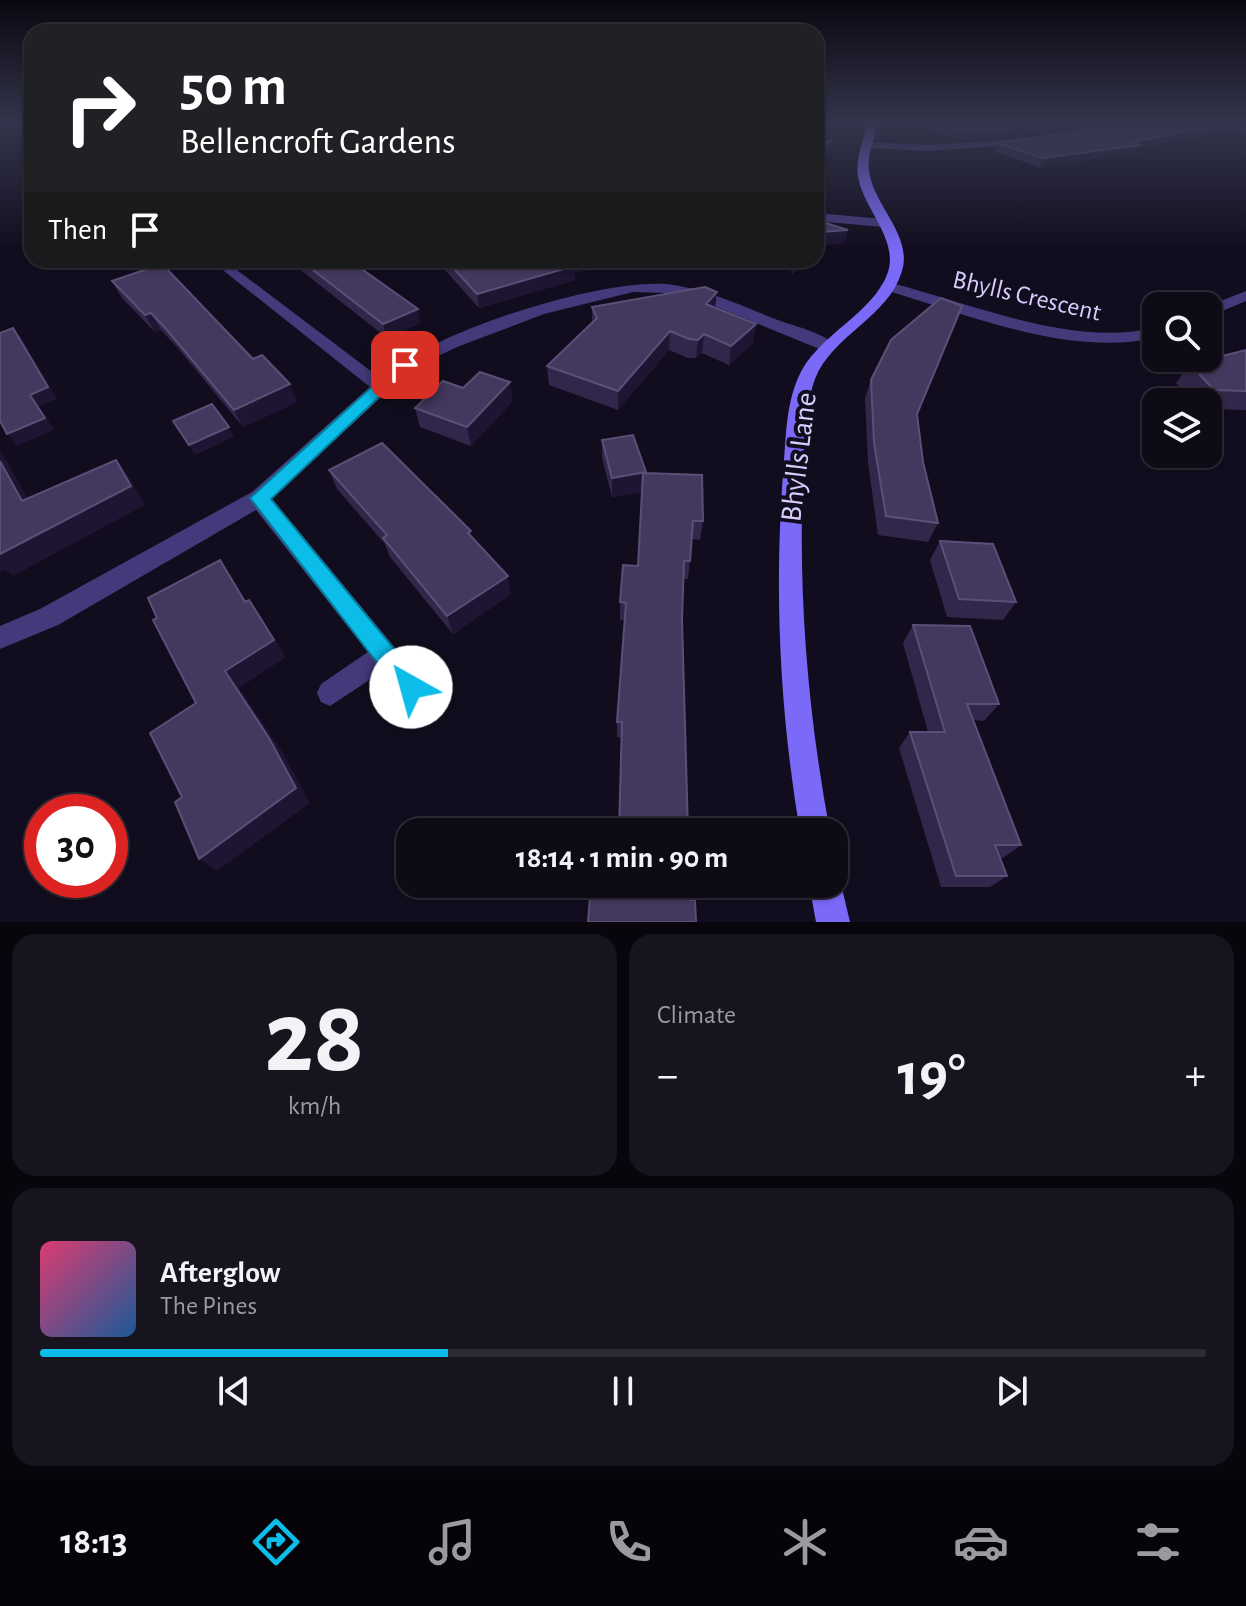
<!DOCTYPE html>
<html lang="en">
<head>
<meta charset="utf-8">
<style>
  body { margin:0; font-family:"Alegreya Sans",sans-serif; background:#17131f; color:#f1f3f6; height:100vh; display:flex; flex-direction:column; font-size:30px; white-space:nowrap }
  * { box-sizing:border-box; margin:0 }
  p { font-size:26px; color:#9b9aa1 }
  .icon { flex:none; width:44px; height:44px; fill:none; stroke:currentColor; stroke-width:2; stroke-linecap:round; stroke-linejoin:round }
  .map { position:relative; height:922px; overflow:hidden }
  .drawer { display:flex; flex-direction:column; gap:12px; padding:12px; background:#08060c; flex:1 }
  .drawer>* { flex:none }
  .guide { position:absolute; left:24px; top:24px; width:800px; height:244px; border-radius:24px; box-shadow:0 2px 6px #0004,0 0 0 2px #2e2b35; background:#202124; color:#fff; overflow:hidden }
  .fabs { position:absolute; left:1142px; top:292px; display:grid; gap:16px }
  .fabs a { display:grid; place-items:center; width:80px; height:80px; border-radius:16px; background:#0e0a16; box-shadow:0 2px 6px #0004,0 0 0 2px #2e2b35; font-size:40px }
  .speed { position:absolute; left:24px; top:794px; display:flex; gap:16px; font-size:40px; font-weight:700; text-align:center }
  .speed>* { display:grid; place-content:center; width:104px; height:104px; border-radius:50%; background:#0e0a16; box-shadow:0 2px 6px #0004,0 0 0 2px #2e2b35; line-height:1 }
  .speed .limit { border:12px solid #d22; background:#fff; color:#111 }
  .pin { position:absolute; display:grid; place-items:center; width:68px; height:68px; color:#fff; margin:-34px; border-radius:16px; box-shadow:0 4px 12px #0006 }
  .me { position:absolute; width:88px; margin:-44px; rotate:322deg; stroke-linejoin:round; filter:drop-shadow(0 0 6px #0008) }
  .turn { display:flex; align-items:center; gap:28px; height:168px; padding:0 24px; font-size:36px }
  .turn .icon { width:104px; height:104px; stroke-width:2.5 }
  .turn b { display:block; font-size:56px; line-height:68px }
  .then { display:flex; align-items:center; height:76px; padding:0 24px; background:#0003; gap:16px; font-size:30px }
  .big { font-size:60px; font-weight:700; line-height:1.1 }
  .drawer .widget { flex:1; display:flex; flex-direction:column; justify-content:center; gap:12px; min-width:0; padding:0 28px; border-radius:24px; background:#17131f }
  .drawer .dial { align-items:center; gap:0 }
  .dial b { font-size:104px; line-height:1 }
  .song { display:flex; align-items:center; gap:24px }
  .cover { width:96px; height:96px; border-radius:12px; background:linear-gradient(135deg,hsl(340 70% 55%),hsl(210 70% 35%)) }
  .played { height:8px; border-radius:4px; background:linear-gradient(90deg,#0cbce9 35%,#2e2b35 35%) }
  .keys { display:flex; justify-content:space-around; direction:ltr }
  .heat { display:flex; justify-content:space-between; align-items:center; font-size:44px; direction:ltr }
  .drawer .tiles { flex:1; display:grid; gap:12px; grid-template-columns:1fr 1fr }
  .widget:last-child { grid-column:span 2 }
  .trip { position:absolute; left:396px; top:818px; width:452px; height:80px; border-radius:24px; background:#0e0a16; box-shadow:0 2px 6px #0004,0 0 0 2px #2e2b35; font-weight:700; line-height:80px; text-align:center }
  .menu { display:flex; height:128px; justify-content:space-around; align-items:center; background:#060409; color:#9b9aa1 }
  .menu .icon { width:56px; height:56px }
  .menu .selected { color:#0cbce9 }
  .menu b { font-size:36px; color:#f1f3f6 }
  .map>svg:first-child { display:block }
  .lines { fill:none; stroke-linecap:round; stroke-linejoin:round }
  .street { fill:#443a7b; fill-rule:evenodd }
  .secondary { fill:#7b69f7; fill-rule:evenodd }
  .wall { fill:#31274b }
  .shaded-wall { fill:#1d1531 }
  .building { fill:#43385e; stroke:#5a5077; stroke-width:2 }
  .route { fill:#0cbce9; stroke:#087a97; stroke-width:2 }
  .labels { text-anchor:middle; stroke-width:8; stroke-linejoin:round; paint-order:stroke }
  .far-street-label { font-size:26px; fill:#d7cdfc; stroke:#120d1e }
  .street-label { font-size:30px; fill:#d7cdfc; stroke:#120d1e }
</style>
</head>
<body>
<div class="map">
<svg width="1246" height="922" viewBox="0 0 1246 922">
  <rect width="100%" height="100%" fill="#120d1e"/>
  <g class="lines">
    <!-- street -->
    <path class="street" d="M 1022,139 L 1027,142 L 1026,144 L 929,151 L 868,148 L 863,145 L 868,142 L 929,145 Z
      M 816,213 L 883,219 L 889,223 L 883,227 L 816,221 Z
      M 229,264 L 380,378 C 432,332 597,279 666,284 C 704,288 740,305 775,319 C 793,326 823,332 836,346 L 834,350 L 822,350 L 695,298 L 667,293 L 633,292 L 544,314 L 457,347 L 411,369 L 272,499 L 420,678 L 424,687 L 420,696 L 411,700 L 402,696 L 383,671 L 330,706 L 321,702 L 317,693 L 321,684 L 368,652 L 256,510 L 58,625 L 0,649 L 0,626 L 40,609 L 252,492 L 370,387 L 224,271 L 222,268 Z
      M 887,282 C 973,303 1066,347 1156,328 L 1156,338 C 1066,357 967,314 882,289 L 880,286 Z
      M 1246,291 L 1246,301 L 1208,317 L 1208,306 Z"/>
    <!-- secondary -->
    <path class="secondary" d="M 868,122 L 878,122 C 875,137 867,154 869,170 C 872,204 913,235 902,271 C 889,317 832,335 815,379 C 804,409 805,443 803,475 C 798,596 808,714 830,832 L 800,832 C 780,713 774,595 783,474 C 786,442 785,408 798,378 C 816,335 874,314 888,272 C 898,240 866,211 859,181 C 854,161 863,142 868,122 Z
      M 834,872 L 841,884 L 850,922 L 816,922 L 809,884 L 834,884 Z"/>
  </g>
  <!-- wall -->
  <path class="wall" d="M 912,122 L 1097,122 L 1050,132 L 962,140 L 912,123 Z
    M 1116,122 L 1246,122 L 1246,136 L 1235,129 L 1138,148 L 1136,153 L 1039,167 L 994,151 L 997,143 L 1079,131 L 1111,124 Z
    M 288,260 L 349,260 L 421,323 L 387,338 Z
    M 436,260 L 686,260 L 574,272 L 575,280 L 479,308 Z
    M 790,260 L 805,260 L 792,275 Z
    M 112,281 L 253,359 L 297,402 L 243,427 L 177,347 L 161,330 L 155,332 L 122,298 Z
    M 592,307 L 716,308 L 753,343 L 729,365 L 702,353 L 696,358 L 688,358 L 669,350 L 618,410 L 549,385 L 547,366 L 592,323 Z
    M 1246,350 L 1246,410 L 1208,409 L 1208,402 L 1193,402 L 1176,383 L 1190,364 Z
    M 871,380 L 917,414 L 923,462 L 938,523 L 928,542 L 878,535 L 868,462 L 865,398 Z
    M 463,388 L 513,401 L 471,446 L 420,427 L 415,408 Z
    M 602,440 L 646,472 L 703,521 L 700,540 L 692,539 L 688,579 L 683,579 L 622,738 L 617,737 L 617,722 L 625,620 L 620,620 L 620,602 L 638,566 L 642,492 L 612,497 L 602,458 Z
    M 329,470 L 511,594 L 453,634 L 390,557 L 385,544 L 337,489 Z
    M 940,541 L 1016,602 L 1003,620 L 947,617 L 930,560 Z
    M 913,625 L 999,704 L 984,721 L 974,720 L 1021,845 L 1003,858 L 1000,858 L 1007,876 L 990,887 L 941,887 L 899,748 L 910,732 L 928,732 L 903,643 Z"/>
  <!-- shaded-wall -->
  <path class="shaded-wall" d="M 1063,122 L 1097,122 L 1050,132 L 962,140 L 965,132 Z
    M 1235,122 L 1239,122 L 1235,129 L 1138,148 L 1136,153 L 1039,167 L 1043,158 Z
    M 832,140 L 830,152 L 816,163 L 816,153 Z
    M 848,230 L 845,243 L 818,246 L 816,248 L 816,237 L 821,232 Z
    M 572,260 L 686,260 L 574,272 L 575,280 L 479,308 L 477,294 Z
    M 795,260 L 805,260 L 792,275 L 794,261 Z
    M 717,292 L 715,310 L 706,304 Z
    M 418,309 L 421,323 L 387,338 L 383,324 Z
    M 151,313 L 161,330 L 155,332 L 145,315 Z
    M 756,324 L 753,343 L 729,365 L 731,346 Z
    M 13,328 L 22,339 L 57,399 L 39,406 L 54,430 L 17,446 L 7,434 Z
    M 670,331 L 669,350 L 618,410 L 618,391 Z
    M 704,334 L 702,353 L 696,358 L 698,340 Z
    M 510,382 L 513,401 L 471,446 L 467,427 Z
    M 290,384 L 297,402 L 243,427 L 234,410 Z
    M 229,427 L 234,437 L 195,455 L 189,445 Z
    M 0,451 L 4,456 L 39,519 L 22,501 L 0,461 Z
    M 116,460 L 130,479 L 145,505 L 13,576 L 5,570 L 0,572 L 0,554 Z
    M 646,472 L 646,491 L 612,497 L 612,478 Z
    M 220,560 L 233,579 L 257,620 L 245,602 Z
    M 508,576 L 511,594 L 453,634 L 447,616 Z
    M 249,600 L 286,657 L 239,688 L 283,753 L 310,803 L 217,871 L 199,859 L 225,671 Z"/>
  <!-- building -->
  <path class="building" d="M 934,122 L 1063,122 L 1053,124 L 965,132 Z
    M 1116,122 L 1235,122 L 1133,142 L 1140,145 L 1043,158 L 997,143 L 1079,131 L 1111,124 Z
    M 832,140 L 816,153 L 816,144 Z
    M 816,220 L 848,230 L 821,232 L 816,237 Z
    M 300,260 L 349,260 L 418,309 L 383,324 Z
    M 446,260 L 572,260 L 574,266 L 477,294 Z
    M 162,264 L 253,359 L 262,355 L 290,384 L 234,410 L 167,330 L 151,313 L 145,315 L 112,281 Z
    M 705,287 L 717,292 L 706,304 L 756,324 L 731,346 L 704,334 L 698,340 L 689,339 L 670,331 L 618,391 L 547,366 L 597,318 L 592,307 Z
    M 941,298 L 962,306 L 917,414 L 923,462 L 938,523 L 886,516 L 874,443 L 871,380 L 891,340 Z
    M 13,328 L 48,387 L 30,395 L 45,418 L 7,434 L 0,421 L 0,333 Z
    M 1246,350 L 1246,391 L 1214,390 L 1190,364 Z
    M 480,372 L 510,382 L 467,427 L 415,408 L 443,381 L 463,388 Z
    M 212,404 L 229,427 L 189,445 L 173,421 Z
    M 633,435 L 646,472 L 612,478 L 602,440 Z
    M 382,443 L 471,531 L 468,533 L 508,576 L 447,616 L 383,538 L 387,535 L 329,470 Z
    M 116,460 L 131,486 L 0,554 L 0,461 L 22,501 Z
    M 643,473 L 702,475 L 703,521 L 693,521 L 690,561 L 684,561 L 682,620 L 688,832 L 619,832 L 622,722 L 617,722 L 626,603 L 620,602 L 623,565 L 638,566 Z
    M 940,541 L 993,544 L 1016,602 L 959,599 Z
    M 220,560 L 245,602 L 249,600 L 274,640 L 225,671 L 269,738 L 296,788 L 199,859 L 175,802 L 182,797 L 150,733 L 196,703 L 153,620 L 157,618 L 148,598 Z
    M 913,625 L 970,626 L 999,704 L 967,704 L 1021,845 L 995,845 L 1007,876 L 956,876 L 910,732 L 945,732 Z
    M 617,884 L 689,884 L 690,900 L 695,900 L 696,922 L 588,922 L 590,896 L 617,897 Z"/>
  <!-- sky -->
  <linearGradient id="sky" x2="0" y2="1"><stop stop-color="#0a0710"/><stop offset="0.49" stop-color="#33354c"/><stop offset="1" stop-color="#33354c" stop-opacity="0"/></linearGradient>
  <rect width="1246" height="251" fill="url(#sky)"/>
  <!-- route -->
  <path class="route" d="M 399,362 L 413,365 L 271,499 L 419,679 L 423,687 L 419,695 L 411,698 L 402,695 L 250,498 Z"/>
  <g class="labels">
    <!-- far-street labels -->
    <g class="far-street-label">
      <text transform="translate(1027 295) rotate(13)" y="9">Bhylls Crescent</text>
    </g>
    <!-- street labels -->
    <g class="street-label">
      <text transform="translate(798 457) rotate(-83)" y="10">Bhylls Lane</text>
    </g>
  </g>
</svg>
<div class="fabs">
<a><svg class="icon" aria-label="search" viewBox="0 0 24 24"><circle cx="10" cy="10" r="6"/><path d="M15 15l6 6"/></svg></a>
<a><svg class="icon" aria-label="layers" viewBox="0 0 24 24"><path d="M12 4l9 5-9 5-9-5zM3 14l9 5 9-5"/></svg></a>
</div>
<div class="speed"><div class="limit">30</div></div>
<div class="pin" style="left:405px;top:365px;background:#d93025"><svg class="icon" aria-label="arrive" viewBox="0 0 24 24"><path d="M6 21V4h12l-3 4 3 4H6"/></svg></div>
<svg class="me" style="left:411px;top:687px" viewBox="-20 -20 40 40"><circle r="19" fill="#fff"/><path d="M0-13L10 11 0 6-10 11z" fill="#0cbce9"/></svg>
<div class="trip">18:14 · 1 min · 90 m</div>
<div class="guide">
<div class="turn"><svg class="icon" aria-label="right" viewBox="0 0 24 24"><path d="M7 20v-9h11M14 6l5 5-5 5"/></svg><div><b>50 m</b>Bellencroft Gardens</div></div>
<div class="then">Then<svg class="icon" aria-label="arrive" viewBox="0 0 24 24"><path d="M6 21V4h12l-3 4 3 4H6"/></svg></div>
</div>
</div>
<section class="drawer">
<div class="tiles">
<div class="widget dial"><b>28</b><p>km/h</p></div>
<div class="widget"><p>Climate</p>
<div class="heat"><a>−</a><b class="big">19°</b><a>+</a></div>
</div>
<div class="widget">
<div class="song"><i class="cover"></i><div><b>Afterglow</b><p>The Pines</p></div></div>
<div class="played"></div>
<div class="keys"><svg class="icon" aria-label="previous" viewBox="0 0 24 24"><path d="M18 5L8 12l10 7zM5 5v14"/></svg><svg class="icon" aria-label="pause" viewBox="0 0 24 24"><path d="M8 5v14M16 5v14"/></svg><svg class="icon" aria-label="next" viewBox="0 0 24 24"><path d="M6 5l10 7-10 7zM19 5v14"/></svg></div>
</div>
</div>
</section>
<nav class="menu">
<b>18:13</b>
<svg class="icon selected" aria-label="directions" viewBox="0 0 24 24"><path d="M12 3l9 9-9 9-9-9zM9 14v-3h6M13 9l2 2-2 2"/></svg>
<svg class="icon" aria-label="music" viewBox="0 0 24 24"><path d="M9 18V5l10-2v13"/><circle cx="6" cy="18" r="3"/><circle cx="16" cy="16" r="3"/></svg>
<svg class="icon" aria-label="phone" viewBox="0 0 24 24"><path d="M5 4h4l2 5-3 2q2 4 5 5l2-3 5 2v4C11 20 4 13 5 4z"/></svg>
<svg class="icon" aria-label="climate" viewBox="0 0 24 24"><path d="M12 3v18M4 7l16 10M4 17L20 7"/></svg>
<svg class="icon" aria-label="car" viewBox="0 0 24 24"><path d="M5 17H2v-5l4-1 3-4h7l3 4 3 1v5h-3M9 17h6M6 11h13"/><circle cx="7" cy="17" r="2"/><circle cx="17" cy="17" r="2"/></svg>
<svg class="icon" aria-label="filters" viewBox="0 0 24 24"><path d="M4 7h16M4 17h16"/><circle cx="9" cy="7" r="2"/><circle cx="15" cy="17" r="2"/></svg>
</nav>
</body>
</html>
